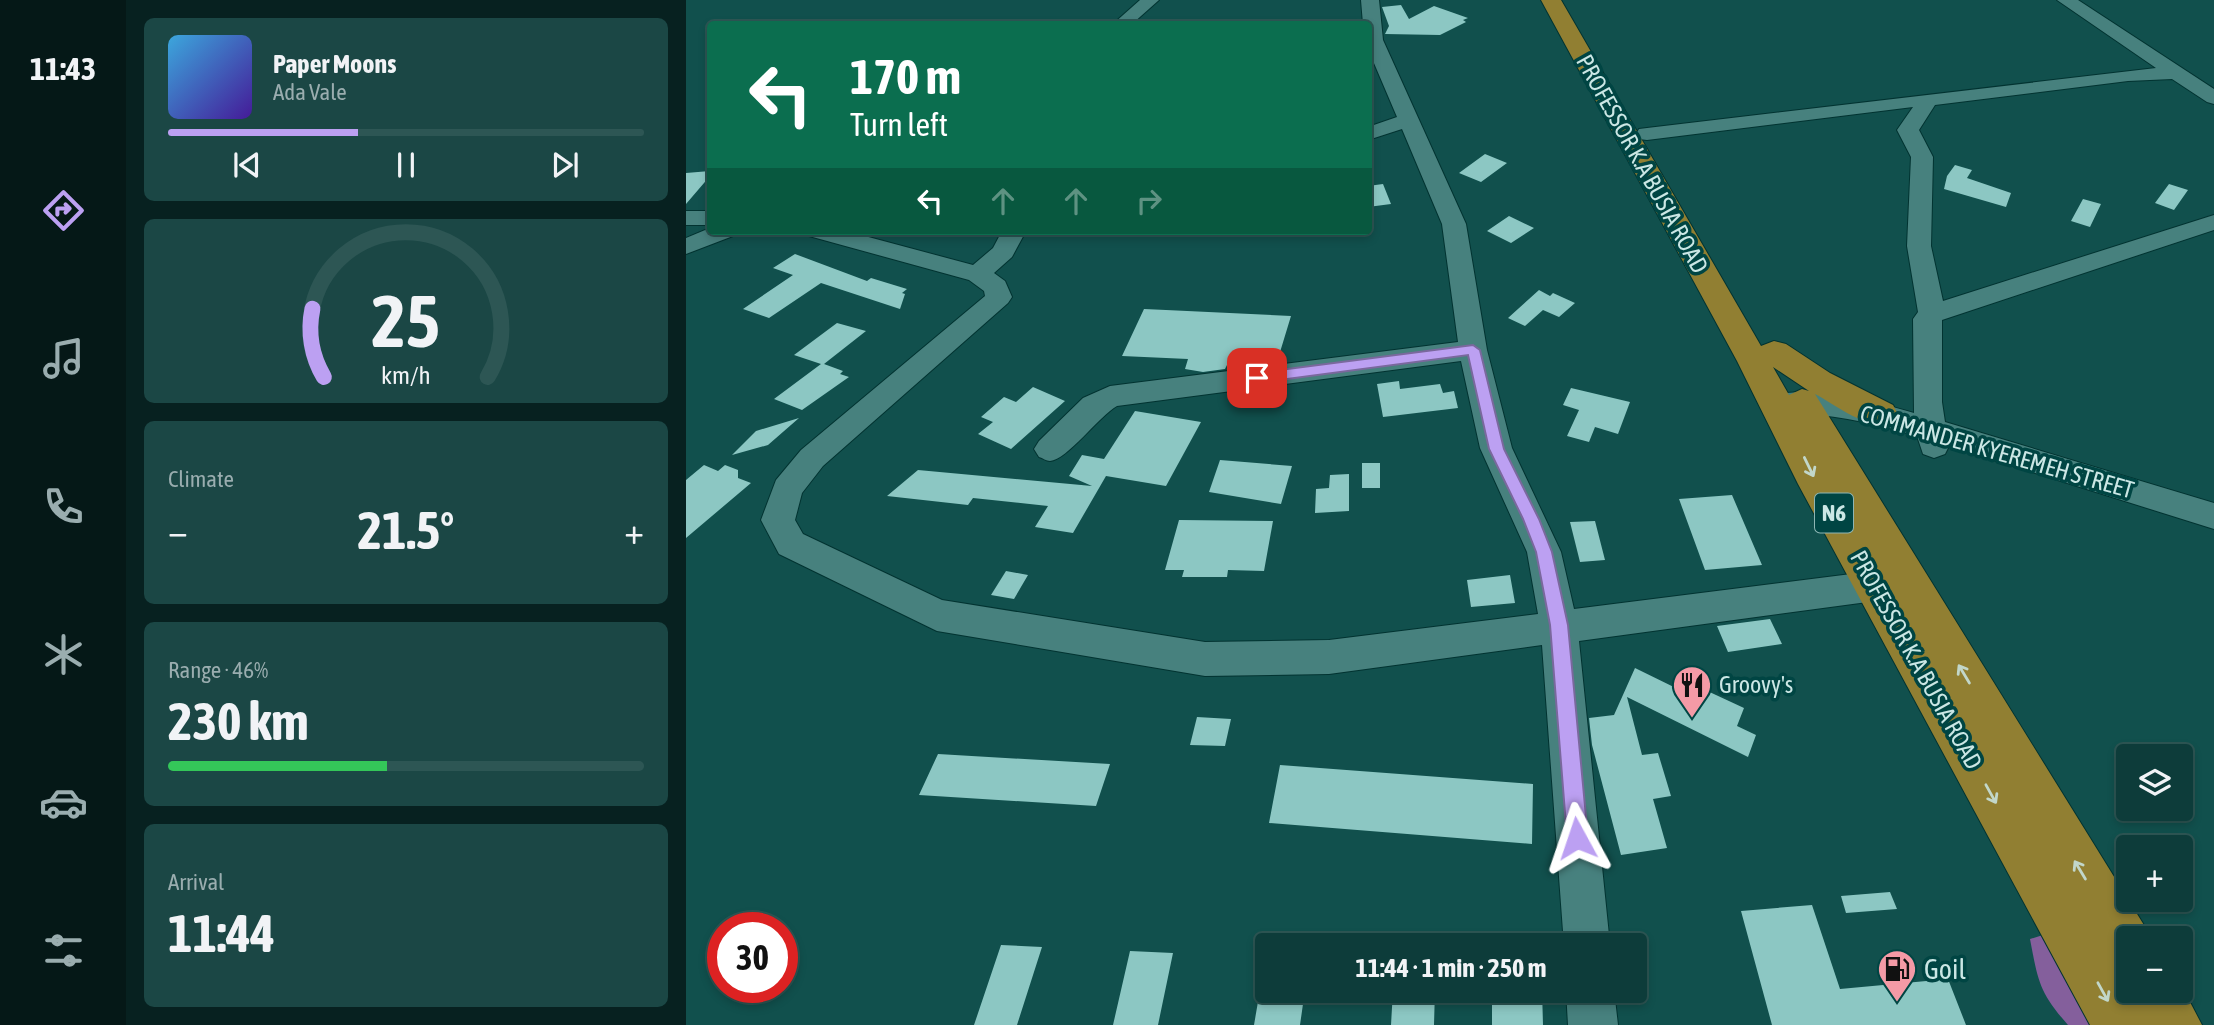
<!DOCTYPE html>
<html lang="en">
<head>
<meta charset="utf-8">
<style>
  body { margin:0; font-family:"Asap Condensed",sans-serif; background:#1b4745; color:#f1f3f6; height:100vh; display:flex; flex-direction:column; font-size:26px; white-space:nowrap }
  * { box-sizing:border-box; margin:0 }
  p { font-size:23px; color:#9aadaf }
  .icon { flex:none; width:38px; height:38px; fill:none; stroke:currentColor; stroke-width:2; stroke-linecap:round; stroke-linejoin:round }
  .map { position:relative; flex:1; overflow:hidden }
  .details { display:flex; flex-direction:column; gap:18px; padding:18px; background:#072120; width:560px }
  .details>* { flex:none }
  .hud { position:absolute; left:21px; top:21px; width:665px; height:214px; border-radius:7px; box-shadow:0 4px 10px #0003,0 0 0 2px #2d5654; background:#0b6e4f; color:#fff; overflow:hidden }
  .tools { position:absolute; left:1430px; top:744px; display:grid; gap:14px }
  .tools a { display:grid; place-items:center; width:77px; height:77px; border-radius:7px; background:#0d3c3a; box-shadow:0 4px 10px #0003,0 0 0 2px #2d5654; font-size:35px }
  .speed { position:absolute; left:21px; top:912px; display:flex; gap:14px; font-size:35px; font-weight:700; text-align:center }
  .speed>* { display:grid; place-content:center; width:91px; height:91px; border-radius:50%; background:#0d3c3a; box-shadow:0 4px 10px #0003,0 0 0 2px #2d5654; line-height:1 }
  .speed .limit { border:10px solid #d22; background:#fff; color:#111 }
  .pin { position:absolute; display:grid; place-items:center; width:60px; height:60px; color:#fff; margin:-30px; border-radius:14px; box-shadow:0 4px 10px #0006 }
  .me { position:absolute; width:77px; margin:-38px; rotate:355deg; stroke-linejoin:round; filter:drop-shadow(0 0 5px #0008) }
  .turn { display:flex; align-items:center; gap:24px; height:147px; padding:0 28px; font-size:32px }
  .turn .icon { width:91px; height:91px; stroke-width:2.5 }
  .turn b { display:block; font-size:49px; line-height:60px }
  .lanes { display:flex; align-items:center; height:66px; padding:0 28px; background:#0003; justify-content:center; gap:35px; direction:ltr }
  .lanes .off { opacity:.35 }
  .big { font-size:52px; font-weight:700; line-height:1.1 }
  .details .card { flex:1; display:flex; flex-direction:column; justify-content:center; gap:10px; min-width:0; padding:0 24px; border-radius:10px; background:#1b4745 }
  .details .dial { align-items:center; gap:0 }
  .dial svg { height:182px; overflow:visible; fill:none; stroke:#2d5654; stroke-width:7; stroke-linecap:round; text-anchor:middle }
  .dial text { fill:#f1f3f6; stroke:none }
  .song { display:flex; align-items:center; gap:21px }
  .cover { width:84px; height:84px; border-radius:10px; background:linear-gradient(135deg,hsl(200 70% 55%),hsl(260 70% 35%)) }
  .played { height:7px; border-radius:4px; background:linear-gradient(90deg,#bca0f2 40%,#2d5654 40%) }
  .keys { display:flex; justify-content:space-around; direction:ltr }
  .heat { display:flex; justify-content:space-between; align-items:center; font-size:38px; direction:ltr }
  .charge { height:10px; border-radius:5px; background:linear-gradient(90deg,#34c759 46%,#2d5654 0) }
  .trip { position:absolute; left:569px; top:933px; width:392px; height:70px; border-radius:7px; background:#0d3c3a; box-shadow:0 4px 10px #0003,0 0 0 2px #2d5654; font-weight:700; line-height:70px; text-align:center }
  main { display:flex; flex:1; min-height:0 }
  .menu { display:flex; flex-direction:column; width:126px; justify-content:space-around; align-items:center; background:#051817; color:#9aadaf }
  .menu .icon { width:49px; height:49px }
  .menu .current { color:#bca0f2 }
  .menu b { font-size:32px; color:#f1f3f6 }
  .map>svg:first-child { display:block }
  .green { fill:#845f9c }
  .building { fill:#8cc7c3 }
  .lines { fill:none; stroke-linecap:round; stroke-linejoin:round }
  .minor-casing { stroke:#023331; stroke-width:2 }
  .major-casing { stroke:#023331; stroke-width:2 }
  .minor { fill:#47817e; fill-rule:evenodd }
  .major { fill:#917f32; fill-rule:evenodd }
  .oneway { stroke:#c2d7ca }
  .route { fill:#bca0f2; stroke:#7a689d; stroke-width:2 }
  .labels { text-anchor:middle; stroke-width:7; stroke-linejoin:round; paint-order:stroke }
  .shield { fill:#004543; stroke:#8eb6b4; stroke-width:2 }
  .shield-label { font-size:23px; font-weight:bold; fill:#cbe7e5 }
  .street-label { font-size:24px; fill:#cbe7e5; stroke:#004543 }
  .poi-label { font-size:24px; fill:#cbe7e5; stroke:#004543; text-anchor:start }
  .near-poi-label { font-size:28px; fill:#cbe7e5; stroke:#004543; text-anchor:start }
</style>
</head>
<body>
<main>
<nav class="menu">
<b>11:43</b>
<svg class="icon current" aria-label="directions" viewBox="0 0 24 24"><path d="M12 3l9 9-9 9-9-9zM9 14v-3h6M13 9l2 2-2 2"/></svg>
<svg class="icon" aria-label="music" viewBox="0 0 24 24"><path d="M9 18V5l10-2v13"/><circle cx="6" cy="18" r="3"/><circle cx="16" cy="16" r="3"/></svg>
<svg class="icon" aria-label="phone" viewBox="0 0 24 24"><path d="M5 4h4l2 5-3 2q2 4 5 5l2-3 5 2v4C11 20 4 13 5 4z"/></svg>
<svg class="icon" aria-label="climate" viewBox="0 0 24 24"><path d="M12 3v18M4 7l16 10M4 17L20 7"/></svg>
<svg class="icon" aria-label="car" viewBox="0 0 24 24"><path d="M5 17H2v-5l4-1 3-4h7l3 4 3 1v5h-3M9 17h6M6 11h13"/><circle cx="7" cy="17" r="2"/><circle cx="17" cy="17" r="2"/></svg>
<svg class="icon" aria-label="filters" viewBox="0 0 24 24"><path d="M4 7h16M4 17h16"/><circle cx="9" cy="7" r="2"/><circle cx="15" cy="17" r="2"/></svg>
</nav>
<section class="details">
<div class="card">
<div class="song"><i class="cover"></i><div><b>Paper Moons</b><p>Ada Vale</p></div></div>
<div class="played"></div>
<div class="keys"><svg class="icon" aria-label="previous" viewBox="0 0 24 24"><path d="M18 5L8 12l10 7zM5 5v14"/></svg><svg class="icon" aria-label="pause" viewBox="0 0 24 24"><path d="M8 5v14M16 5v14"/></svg><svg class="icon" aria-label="next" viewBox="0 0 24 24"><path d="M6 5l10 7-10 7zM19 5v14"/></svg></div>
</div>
<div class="card dial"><svg viewBox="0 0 100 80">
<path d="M14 69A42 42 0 1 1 86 69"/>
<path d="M14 69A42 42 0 0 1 9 39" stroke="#bca0f2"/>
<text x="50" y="56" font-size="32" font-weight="700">25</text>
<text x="50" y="72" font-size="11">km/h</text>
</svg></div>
<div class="card"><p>Climate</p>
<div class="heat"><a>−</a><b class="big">21.5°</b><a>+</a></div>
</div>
<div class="card"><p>Range · 46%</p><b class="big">230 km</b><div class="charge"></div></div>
<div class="card"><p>Arrival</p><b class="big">11:44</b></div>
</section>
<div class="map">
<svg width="1528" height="1025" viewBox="0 0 1528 1025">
  <rect width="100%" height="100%" fill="#11504d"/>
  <!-- green -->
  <path class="green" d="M 1357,935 L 1407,1025 L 1382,1025 C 1353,992 1352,981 1344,939 Z"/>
  <!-- building -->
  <path class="building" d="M 715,5 L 723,19 L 748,6 L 782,18 L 777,20 L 780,22 L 754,35 L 699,34 L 703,26 L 696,7 Z
    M 799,154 L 821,163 L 795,182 L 773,173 Z
    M 1269,165 L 1286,170 L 1281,178 L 1325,193 L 1320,207 L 1258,189 L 1261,176 Z
    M 24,171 L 24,176 L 0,204 L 0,173 Z
    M 697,184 L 705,204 L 682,207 L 682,186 Z
    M 1483,184 L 1502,190 L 1488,210 L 1469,203 Z
    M 1397,199 L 1415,204 L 1404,227 L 1385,221 Z
    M 823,216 L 848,228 L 825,243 L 801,231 Z
    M 109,254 L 181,281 L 185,278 L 221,289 L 216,293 L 219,294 L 214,309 L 135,283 L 83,318 L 57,309 L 107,275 L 87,268 Z
    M 853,290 L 864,296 L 867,293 L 889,303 L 873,317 L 857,310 L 839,326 L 822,318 Z
    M 458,309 L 480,310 L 605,316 L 591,362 L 543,361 L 539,369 L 517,372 L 499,369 L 502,359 L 436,356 Z
    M 151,323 L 180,331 L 138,364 L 157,371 L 154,374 L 163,377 L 116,410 L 88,399 L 135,364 L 108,355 Z
    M 713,381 L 714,389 L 754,384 L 757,393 L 768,391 L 772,408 L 697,417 L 691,384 Z
    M 347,387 L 379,401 L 325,449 L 292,434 L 307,422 L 295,417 L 318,397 L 330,402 Z
    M 885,388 L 944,402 L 932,434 L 909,427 L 903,442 L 881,436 L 893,410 L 877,405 Z
    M 449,411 L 515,422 L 480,486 L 420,476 L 387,533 L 349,527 L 362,506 L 287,498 L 282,505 L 201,496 L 232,470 L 406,486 L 383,476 L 396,455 L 418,459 Z
    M 113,418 L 82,445 L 46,455 L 70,431 Z
    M 534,460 L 606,466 L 595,504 L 523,492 Z
    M 676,463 L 694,463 L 694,488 L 676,488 Z
    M 18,465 L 32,471 L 39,465 L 52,470 L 52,478 L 65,483 L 0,538 L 0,480 Z
    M 663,474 L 663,511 L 629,513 L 630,489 L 643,488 L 644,475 Z
    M 1046,495 L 1076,565 L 1019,570 L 993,499 Z
    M 493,520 L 587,521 L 578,571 L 542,570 L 541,577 L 496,577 L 498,570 L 479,570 Z
    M 909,521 L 919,560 L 894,562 L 884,522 Z
    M 320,571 L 342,575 L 328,599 L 305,595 Z
    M 824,575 L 829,603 L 785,607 L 781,580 Z
    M 1084,619 L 1096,644 L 1042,652 L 1031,626 Z
    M 949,668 L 998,692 L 1002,682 L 1058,708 L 1051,726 L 1070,735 L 1062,757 L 941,697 L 956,755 L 972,753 L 985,796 L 967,799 L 981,848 L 935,855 L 906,745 L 903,718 L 928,715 Z
    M 511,717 L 545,719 L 539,746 L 504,745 Z
    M 252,754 L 424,764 L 410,806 L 233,795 Z
    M 594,765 L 847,784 L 846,844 L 583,823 Z
    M 1204,892 L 1211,909 L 1160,913 L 1155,896 Z
    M 1126,905 L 1154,989 L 1262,979 L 1280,1025 L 1086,1025 L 1055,911 Z
    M 315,945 L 356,947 L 331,1025 L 288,1025 Z
    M 444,951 L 487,953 L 472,1025 L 427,1025 Z
    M 574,990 L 619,990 L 614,1025 L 568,1025 Z
    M 707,990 L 749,990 L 748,1025 L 705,1025 Z
    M 806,990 L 856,990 L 857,1025 L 806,1025 Z"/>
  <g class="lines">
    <!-- minor casing -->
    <g class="minor-casing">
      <path id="minor" d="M 454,0 L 473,0 L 446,24 L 427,24 Z
        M 675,0 L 693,0 L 697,40 L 780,224 L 801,350 L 826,448 L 875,552 L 888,609 L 1189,571 L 1202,575 L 1207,586 L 1202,597 L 1189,601 L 893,641 L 924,945 L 878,945 L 856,645 L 643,674 L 519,676 L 251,631 L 93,554 L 75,520 L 90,480 L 115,450 L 299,296 L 298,291 L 283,280 L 123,236 L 120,231 L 160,231 L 287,265 L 307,248 L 316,231 L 340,231 L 326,257 L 308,273 L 319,281 L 326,297 L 322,303 L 137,466 L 116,493 L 109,520 L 117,534 L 256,600 L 519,642 L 643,640 L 852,614 L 841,552 L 794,448 L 775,361 L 431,406 C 413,416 381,460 364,461 C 360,461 357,458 353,457 L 348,449 L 353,441 L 397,398 L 424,386 L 772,342 L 756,224 L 716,129 L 682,140 L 682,127 L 711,117 L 682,49 L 682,24 L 677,24 Z
        M 1371,0 L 1392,0 L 1528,89 L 1528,104 L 1521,102 L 1486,79 L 1442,81 L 1249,105 L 1233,130 L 1247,157 L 1245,246 L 1257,301 L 1528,215 L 1528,230 L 1256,320 L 1256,402 L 1259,422 L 1528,503 L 1528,529 L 1263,446 L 1259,454 L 1248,458 L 1237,454 L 1231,436 C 1195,425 1157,416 1119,414 C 1106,413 1094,415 1081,411 L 1077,404 L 1081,397 C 1123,384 1187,401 1228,413 L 1227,319 L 1232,312 L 1221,246 L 1225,157 L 1211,130 L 1227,107 L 961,140 L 953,139 L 950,134 L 953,129 L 961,128 L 1470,68 Z
        M 0,211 L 24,211 L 24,225 L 0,225 Z
        M 24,228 L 24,231 L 50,231 L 47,236 L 0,254 L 0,238 Z
        M 880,990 L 928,990 L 932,1025 L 882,1025 Z"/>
    </g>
    <!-- major casing -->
    <g class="major-casing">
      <path id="major" d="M 855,0 L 875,0 L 1075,346 L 1088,341 L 1100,344 L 1144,373 L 1207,405 L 1212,414 L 1207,423 C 1181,431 1152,406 1129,394 L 1461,930 L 1465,938 L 1442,938 L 1442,976 L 1437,974 L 1442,982 L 1442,990 L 1494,990 L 1494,983 L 1516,1025 L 1404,1025 L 1112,484 L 1051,361 ZM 1087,367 L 1123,391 L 1116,389 L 1103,395 Z"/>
    </g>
    <!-- minor -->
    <use href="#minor" class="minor"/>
    <!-- major -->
    <use href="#major" class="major"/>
  </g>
  <!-- one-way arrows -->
  <defs><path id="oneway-shaft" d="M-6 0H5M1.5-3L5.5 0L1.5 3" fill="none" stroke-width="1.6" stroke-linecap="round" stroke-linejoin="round" transform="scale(1.75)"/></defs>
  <g class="oneway">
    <use href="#oneway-shaft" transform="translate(1123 467) rotate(64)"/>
    <use href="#oneway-shaft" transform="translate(1278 674) rotate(-121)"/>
    <use href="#oneway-shaft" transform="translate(1305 794) rotate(61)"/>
    <use href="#oneway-shaft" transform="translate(1394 870) rotate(-121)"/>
    <use href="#oneway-shaft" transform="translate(1417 992) rotate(61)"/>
  </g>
  <!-- route -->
  <path class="route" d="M 787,345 L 794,350 L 818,449 L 853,519 L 866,552 L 882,625 L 902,838 L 899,846 L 891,849 L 884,846 L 881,838 L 864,625 L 850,552 L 837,519 L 803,449 L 782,355 L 571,383 L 564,378 L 571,373 Z"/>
  <!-- icons -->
  <defs>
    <g id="restaurant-pin" transform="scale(2.0125)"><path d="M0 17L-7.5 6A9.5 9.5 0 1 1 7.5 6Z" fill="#f49aa6" stroke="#004543"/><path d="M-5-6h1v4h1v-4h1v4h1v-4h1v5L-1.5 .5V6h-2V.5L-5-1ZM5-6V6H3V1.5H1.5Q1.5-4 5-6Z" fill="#111"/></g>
    <g id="fuel-pin" transform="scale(2.0125)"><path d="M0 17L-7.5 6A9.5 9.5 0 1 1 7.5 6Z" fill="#f49aa6" stroke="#004543"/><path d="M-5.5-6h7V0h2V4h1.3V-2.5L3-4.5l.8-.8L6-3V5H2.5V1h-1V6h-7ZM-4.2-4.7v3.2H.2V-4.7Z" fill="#111"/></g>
  </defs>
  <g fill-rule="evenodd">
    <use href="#restaurant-pin" x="1006" y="685"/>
    <use href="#fuel-pin" x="1211" y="969"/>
  </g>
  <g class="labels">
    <!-- shield labels -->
    <rect class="shield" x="1129" y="493.5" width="38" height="39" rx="5"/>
    <g class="shield-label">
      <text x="1148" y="521">N6</text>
    </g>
    <!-- street labels -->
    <g class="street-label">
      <text transform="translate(956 164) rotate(61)" y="8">PROFESSOR K.A BUSIA ROAD</text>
      <text transform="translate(1311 452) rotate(16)" y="8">COMMANDER KYEREMEH STREET</text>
      <text transform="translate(1230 660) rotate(61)" y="8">PROFESSOR K.A BUSIA ROAD</text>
    </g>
    <!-- poi labels -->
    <g class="poi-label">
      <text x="1033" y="693">Groovy's</text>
    </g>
    <!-- near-poi labels -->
    <g class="near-poi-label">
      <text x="1238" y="979">Goil</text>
    </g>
  </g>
</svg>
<div class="tools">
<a><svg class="icon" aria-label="layers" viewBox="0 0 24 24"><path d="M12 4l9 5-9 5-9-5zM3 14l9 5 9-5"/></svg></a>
<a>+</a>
<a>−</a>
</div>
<div class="speed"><div class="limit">30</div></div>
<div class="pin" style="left:571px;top:378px;background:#d93025"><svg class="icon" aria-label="arrive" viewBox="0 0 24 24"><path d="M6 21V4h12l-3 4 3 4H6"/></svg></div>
<svg class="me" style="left:891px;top:838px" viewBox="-20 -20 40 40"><path d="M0-17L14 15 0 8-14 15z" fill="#bca0f2" stroke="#fff" stroke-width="4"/></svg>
<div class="trip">11:44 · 1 min · 250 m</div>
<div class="hud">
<div class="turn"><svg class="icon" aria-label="left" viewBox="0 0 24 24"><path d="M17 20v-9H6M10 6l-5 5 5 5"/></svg><div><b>170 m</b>Turn left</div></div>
<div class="lanes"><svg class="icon" aria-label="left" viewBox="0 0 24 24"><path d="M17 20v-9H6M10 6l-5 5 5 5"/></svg><svg class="icon off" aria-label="ahead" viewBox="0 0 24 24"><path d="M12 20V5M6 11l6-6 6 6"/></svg><svg class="icon off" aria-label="ahead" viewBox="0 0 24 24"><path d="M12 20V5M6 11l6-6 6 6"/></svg><svg class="icon off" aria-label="right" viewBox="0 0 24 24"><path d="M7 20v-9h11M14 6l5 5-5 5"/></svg></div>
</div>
</div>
</main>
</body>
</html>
